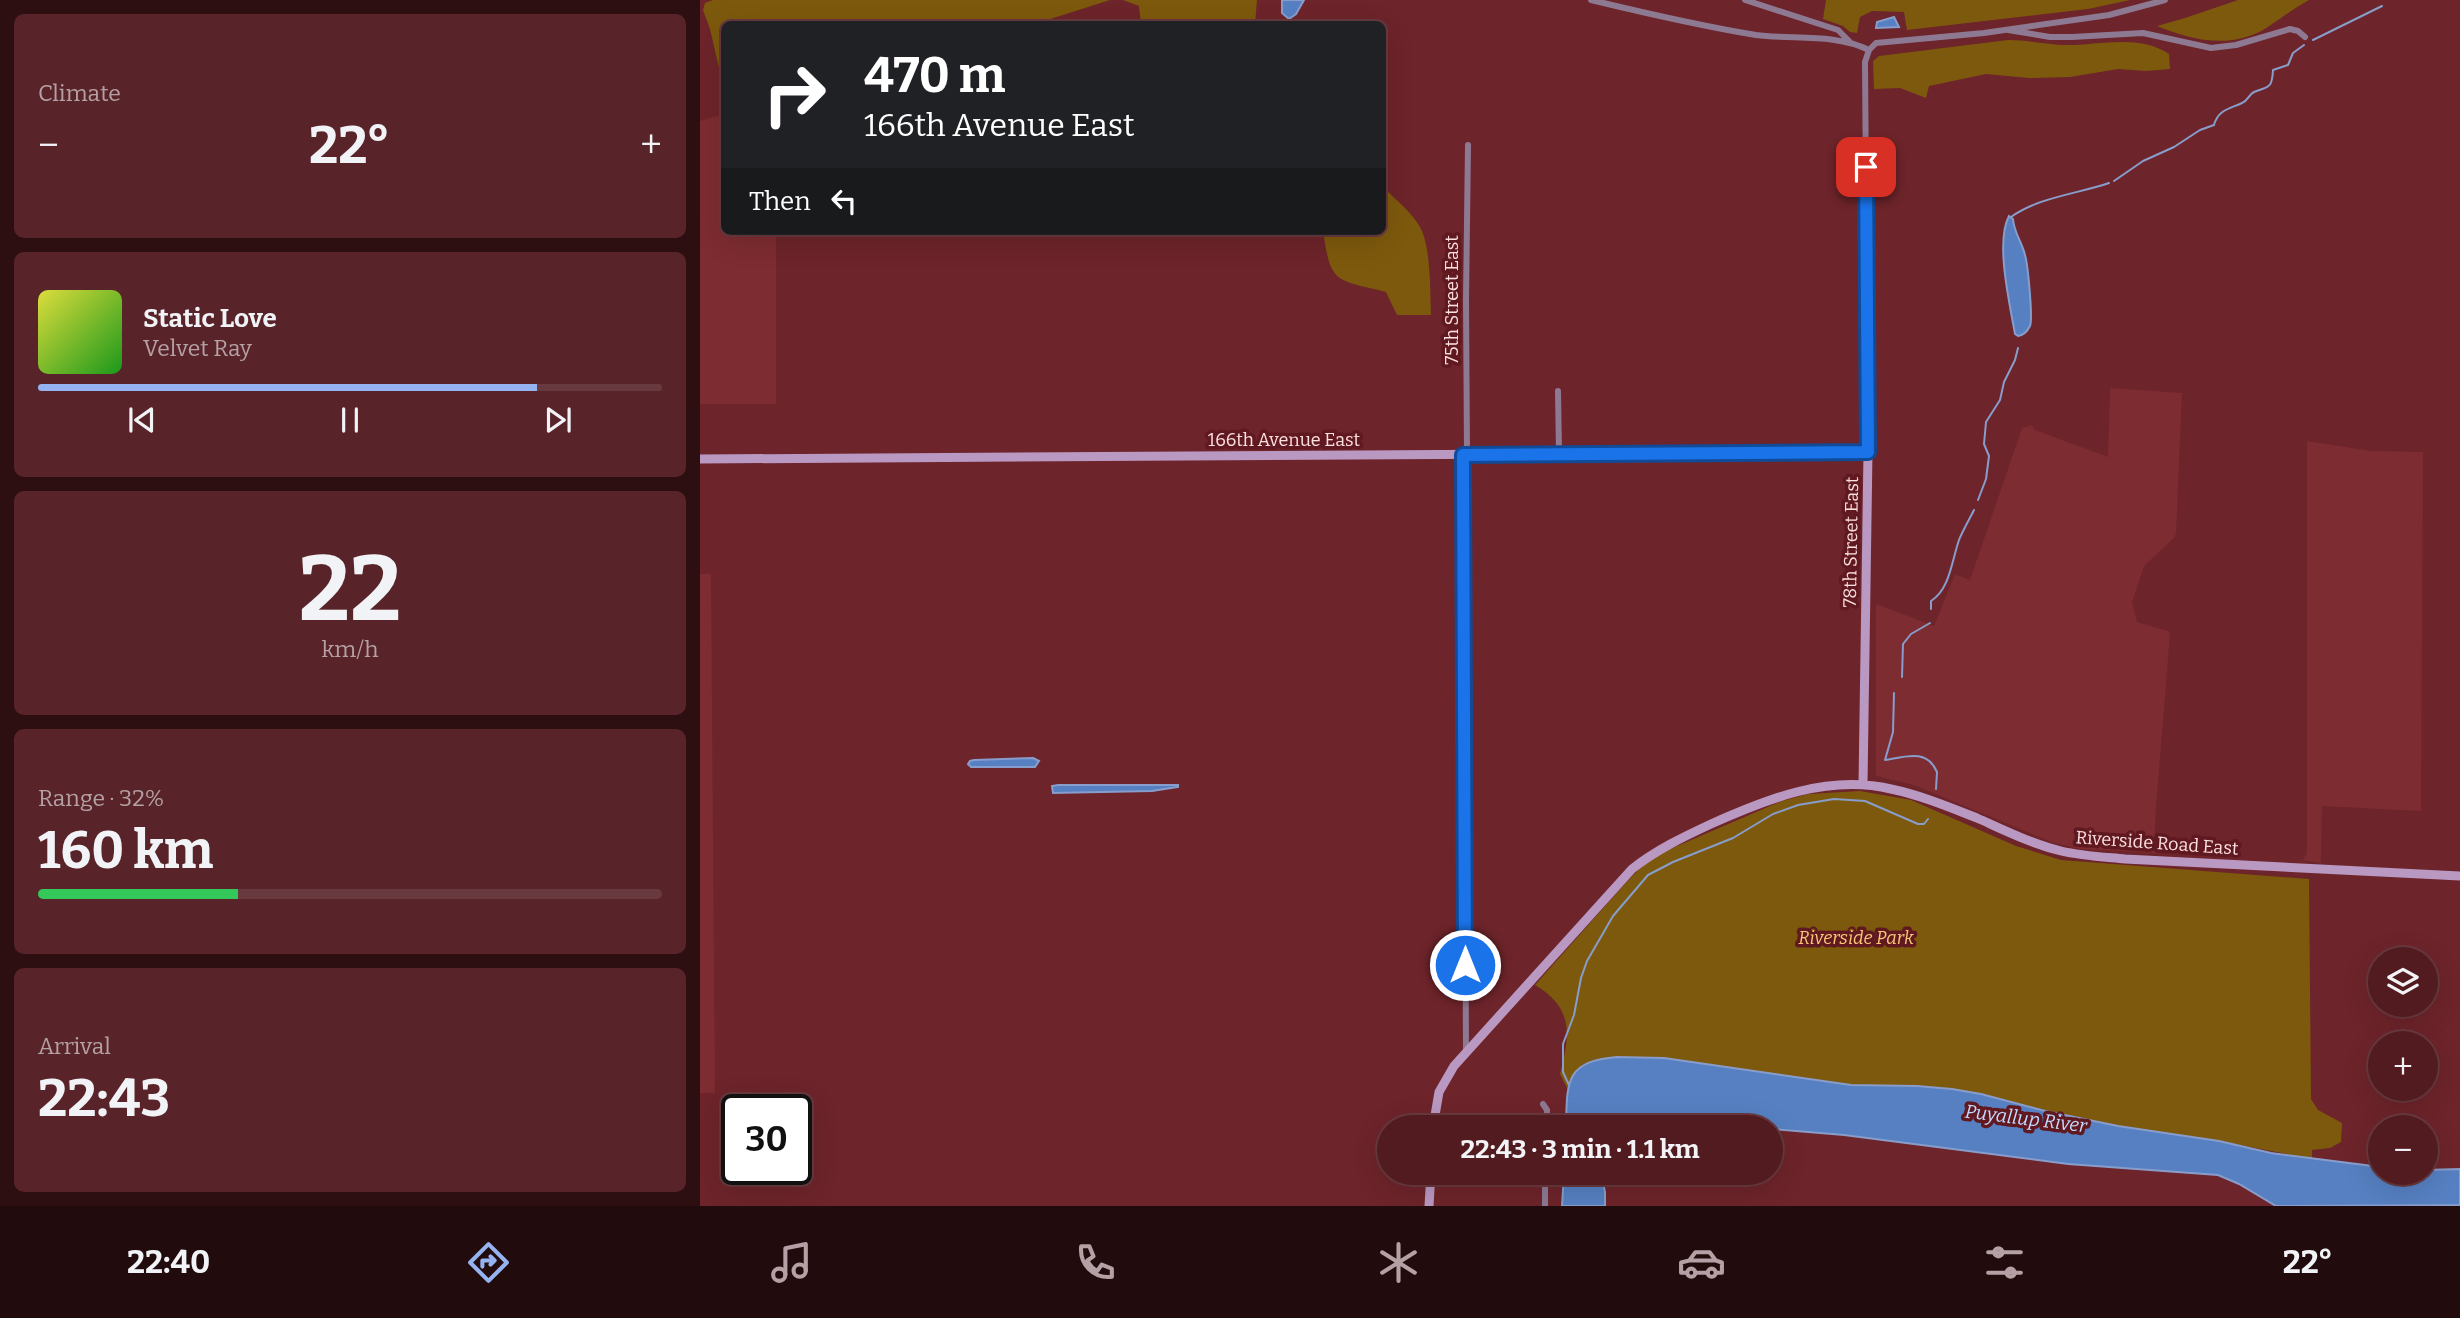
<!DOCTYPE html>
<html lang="en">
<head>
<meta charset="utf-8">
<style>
  body { margin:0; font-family:Bitter,serif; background:#582429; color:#f1f3f6; height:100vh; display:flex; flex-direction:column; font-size:26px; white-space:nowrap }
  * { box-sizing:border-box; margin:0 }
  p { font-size:23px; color:#b5a1a5 }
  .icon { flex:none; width:38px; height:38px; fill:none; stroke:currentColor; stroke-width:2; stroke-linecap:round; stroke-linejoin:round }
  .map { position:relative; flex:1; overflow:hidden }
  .side { display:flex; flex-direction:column; gap:14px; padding:14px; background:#2d0f12; width:700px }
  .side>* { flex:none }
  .top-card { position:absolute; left:21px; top:21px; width:665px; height:214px; border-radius:10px; box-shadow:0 7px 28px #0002,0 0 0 2px #68393e; background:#202124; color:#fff; overflow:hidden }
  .tools { position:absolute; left:1668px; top:947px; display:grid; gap:14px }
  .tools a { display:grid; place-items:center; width:70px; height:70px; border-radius:50%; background:#521b20; box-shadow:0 7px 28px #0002,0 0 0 2px #68393e; font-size:35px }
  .speed { position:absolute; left:21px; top:1094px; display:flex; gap:14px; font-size:35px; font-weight:700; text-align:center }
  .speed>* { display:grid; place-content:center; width:91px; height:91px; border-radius:50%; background:#521b20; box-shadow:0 7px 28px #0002,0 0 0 2px #68393e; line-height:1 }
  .speed .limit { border:4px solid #111; border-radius:10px; background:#fff; color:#111 }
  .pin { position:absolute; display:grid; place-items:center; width:60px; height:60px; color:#fff; margin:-30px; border-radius:14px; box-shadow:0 4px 10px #0006 }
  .me { position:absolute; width:77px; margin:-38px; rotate:0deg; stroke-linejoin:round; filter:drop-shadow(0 0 5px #0008) }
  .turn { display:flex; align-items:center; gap:24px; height:147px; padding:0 28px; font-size:32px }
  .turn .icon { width:91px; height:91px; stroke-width:2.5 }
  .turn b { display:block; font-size:49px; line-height:60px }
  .then { display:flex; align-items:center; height:66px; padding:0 28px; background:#0003; gap:14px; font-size:26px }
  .big { font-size:52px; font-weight:700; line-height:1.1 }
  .side .card { flex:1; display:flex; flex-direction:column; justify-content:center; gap:10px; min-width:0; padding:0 24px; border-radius:10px; background:#582429 }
  .side .dial { align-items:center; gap:0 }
  .dial b { font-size:91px; line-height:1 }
  .song { display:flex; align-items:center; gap:21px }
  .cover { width:84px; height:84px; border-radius:10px; background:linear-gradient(135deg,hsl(60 70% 55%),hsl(120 70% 35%)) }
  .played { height:7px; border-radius:4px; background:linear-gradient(90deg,#95b2f1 80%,#68393e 80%) }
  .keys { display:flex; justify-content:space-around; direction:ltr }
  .heat { display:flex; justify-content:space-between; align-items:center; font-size:38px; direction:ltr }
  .charge { height:10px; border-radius:5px; background:linear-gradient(90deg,#34c759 32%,#68393e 0) }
  .trip { position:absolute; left:677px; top:1115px; width:406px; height:70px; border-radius:35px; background:#521b20; box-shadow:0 7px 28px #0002,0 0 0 2px #68393e; font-weight:700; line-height:70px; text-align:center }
  .tabs { display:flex; height:112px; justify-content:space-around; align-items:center; background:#210b0d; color:#b5a1a5 }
  .tabs .icon { width:49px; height:49px }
  .tabs .selected { color:#95b2f1 }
  .tabs b { font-size:32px; color:#f1f3f6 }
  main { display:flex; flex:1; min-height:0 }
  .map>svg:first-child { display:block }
  .built { fill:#7d2c31 }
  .green { fill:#7d590d }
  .water { fill:#5680c2; stroke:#889dcb; stroke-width:2 }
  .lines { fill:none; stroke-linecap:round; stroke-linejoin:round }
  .stream { stroke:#889dcb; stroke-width:2 }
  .street { stroke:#8e7993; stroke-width:6 }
  .secondary { stroke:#b998c2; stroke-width:9 }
  .route-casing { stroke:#114b97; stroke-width:18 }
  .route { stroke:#1a73e8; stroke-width:12 }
  .labels { text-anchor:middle; stroke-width:7; stroke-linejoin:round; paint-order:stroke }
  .street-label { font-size:18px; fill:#fce0df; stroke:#601920 }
  .park-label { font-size:18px; font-style:italic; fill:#f8c877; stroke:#601920 }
  .water-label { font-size:19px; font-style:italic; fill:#c3daff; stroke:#601920 }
</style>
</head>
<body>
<main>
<section class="side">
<div class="card"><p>Climate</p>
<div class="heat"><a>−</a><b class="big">22°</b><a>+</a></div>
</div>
<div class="card">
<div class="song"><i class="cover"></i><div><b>Static Love</b><p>Velvet Ray</p></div></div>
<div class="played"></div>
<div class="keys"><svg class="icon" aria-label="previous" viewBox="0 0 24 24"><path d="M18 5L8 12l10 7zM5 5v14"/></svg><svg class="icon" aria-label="pause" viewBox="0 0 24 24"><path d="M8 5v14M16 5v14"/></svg><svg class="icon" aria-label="next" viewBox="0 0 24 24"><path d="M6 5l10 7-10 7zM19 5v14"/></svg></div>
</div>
<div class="card dial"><b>22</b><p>km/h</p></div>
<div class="card"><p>Range · 32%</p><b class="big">160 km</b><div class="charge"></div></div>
<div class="card"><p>Arrival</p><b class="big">22:43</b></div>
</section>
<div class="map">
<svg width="1760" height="1206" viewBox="0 0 1760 1206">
  <rect width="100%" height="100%" fill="#6d242a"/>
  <!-- built -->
  <path class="built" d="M 24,114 L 24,231 L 76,231 L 76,404 L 0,404 L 0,121 Z
    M 1410,388 L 1482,393 L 1476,533 L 1474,538 L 1444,566 L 1432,602 L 1437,622 L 1468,631 L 1470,634 L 1456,807 L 1454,847 L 1457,853 L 1381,849 L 1354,843 L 1214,785 L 1176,776 L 1176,604 L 1234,626 L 1255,574 L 1270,580 L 1322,428 L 1332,425 L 1335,430 L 1408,457 Z
    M 1607,441 L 1671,451 L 1723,452 L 1721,811 L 1622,806 L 1621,863 L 1603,860 L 1607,853 Z
    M 0,574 L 11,574 L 15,1093 L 0,1093 Z"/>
  <!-- green -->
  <path class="green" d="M 13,0 L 410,0 L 344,21 L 308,24 L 24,24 L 24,89 L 10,29 L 3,10 L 5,3 Z
    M 423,0 L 557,0 L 555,24 L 441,24 L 439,6 Z
    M 1126,0 L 1430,0 L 1388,9 L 1207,30 L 1204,12 L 1172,11 L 1160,17 L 1157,33 L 1150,32 L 1143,26 L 1123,19 Z
    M 1538,0 L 1609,0 C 1592,9 1578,21 1563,30 C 1528,49 1491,40 1457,26 L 1485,18 Z
    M 1308,40 C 1326,40 1344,44 1362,45 C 1396,46 1439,33 1469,54 L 1470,69 L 1446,71 L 1418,69 L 1370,77 L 1329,78 L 1286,74 L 1229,86 L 1226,98 L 1200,88 L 1174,89 L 1173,61 L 1179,56 Z
    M 683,119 L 685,189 C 697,201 715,215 722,231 C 731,253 730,292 731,315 L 697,315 L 686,292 C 635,279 631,285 623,231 L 682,231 Z
    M 1160,791 L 1211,800 L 1316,846 L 1361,860 L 1609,879 L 1611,1099 L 1618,1110 L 1642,1123 L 1641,1142 L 1630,1148 L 1612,1150 L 1612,1159 L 1519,1141 L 1418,1126 L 1345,1111 L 1281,1094 L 1252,1089 L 1217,1086 L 1151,1085 L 964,1058 L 917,1057 L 892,1061 L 883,1064 L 870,1081 L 867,1088 L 860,1074 C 870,1035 874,1008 835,985 L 922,887 L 939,869 L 961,853 L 1082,801 L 1109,794 Z"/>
  <!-- water -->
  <path class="water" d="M 582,0 L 604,0 L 596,14 L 589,19 L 582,13 Z
    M 1194,17 L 1199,27 L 1176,28 L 1177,22 Z
    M 1309,216 L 1313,219 C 1314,233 1322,242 1325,255 C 1328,265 1333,319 1330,326 C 1327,332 1324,335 1318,336 L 1315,334 C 1310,305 1295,242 1309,216 Z
    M 333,758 L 339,761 L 335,767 L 271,767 L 268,764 L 270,761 L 274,760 Z
    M 358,785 L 478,785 L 478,787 L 452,791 L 353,793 L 352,786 Z
    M 917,1057 L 964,1058 L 1151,1085 L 1217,1086 L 1252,1089 L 1281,1094 L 1345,1111 L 1418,1126 L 1519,1141 L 1571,1153 L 1680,1167 L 1680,1172 L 1726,1172 L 1726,1170 L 1760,1169 L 1760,1205 L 1576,1206 L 1539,1184 L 1518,1175 L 1368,1164 L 1144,1135 L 1071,1129 L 1071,1127 L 866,1127 C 867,1082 865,1061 917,1057 Z
    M 864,1173 L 901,1173 L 905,1192 L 905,1206 L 862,1206 Z"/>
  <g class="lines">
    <!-- stream -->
    <path class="stream" d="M 1613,40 L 1682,6
      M 1414,181 L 1443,161 L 1474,147 L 1500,130 L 1514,125 C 1518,110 1529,109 1542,103 C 1548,101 1548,95 1554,92 C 1568,86 1572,90 1573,70 L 1588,65 L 1593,53 L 1604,45
      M 1311,217 C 1339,197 1377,194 1409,183
      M 1278,500 L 1286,479 L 1289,456 L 1284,444 L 1286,422 L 1300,400 L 1304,382 L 1315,360 L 1318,348
      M 1231,609 L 1231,601 C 1250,589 1252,560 1259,540 C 1263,530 1269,520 1274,510
      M 1202,677 L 1203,644 L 1211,634 L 1230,623
      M 1194,693 L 1193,732 L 1185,760 C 1204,757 1227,748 1237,772 L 1236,789
      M 869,1085 L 863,1072 L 863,1044 L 874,1015 L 881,978 L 887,961 L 913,916 L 948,875 L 973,862 L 1033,838 L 1073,814 L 1098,805 L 1134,799 L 1165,801 L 1218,824 L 1224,824 L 1228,819"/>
    <!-- street -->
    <path class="street" d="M 891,0 C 945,13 1001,26 1056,35 C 1092,40 1135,33 1169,50
      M 1045,0 L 1138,30 L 1150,42
      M 1308,30 L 1350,37 L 1372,37 L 1443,33 L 1511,48 L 1536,45 L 1590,29 L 1598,31 L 1605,37
      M 1169,50 L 1176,43 L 1284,33 L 1409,15 L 1465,0
      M 858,391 L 859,453
      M 1168,452 L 1165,62 L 1169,50
      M 763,455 L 766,1053
      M 767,455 L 766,300 L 768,145
      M 843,1104 L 847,1110 L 846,1127
      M 731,1174 L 845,1179
      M 845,1206 L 845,1172"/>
    <!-- secondary -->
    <path class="secondary" d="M 0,459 L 1168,452 L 1163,784
      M 733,1127 L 739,1092 L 754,1066 L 932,869 C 956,850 983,837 1011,824 C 1067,799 1128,774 1191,789 C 1220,795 1249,807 1277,818 C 1304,830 1332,844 1361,851 C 1382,856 1404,857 1425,859 L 1760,876
      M 729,1206 L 731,1172"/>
  </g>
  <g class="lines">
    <!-- route casing -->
    <g class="route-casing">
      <path id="route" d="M 765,965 L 763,455 L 1168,452 L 1166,167"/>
    </g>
    <!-- route -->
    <use href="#route" class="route"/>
  </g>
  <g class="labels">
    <!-- street labels -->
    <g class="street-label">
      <text transform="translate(752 300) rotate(-90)" y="6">75th Street East</text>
      <text x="584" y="446">166th Avenue East</text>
      <text transform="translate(1151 542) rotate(-89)" y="6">78th Street East</text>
      <text transform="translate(1457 843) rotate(4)" y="6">Riverside Road East</text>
    </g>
    <!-- park labels -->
    <g class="park-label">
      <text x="1156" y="944">Riverside Park</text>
    </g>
    <!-- water labels -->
    <g class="water-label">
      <text transform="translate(1326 1118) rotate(7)" y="7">Puyallup River</text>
    </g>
  </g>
</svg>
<div class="tools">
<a><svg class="icon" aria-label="layers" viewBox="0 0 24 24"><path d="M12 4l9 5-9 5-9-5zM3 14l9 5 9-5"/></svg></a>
<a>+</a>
<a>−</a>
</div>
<div class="speed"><div class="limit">30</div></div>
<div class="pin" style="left:1166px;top:167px;background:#d93025"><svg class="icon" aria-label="arrive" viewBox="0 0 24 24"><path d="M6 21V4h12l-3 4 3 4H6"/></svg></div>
<svg class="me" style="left:765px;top:965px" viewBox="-20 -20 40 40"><circle r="17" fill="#1a73e8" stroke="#fff" stroke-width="3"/><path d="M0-11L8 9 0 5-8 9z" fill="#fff"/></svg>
<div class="trip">22:43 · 3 min · 1.1 km</div>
<div class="top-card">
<div class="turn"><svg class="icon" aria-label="right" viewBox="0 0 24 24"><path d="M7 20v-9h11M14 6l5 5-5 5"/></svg><div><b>470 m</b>166th Avenue East</div></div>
<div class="then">Then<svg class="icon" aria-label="left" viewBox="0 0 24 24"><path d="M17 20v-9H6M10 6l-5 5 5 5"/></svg></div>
</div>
</div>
</main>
<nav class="tabs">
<b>22:40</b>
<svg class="icon selected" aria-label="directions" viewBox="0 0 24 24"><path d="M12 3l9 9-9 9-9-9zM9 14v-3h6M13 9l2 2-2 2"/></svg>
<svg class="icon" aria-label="music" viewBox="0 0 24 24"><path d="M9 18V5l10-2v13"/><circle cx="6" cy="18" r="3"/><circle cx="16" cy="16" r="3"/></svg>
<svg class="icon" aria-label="phone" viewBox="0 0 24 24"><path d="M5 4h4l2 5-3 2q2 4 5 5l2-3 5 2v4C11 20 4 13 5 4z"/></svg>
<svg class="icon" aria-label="climate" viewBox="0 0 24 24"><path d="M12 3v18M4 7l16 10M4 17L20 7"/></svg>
<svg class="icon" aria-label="car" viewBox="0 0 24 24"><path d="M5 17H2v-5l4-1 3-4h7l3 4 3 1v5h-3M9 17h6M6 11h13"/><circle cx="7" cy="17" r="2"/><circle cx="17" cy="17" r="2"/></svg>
<svg class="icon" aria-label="filters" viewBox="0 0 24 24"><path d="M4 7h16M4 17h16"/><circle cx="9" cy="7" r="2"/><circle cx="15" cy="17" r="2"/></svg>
<b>22°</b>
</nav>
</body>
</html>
